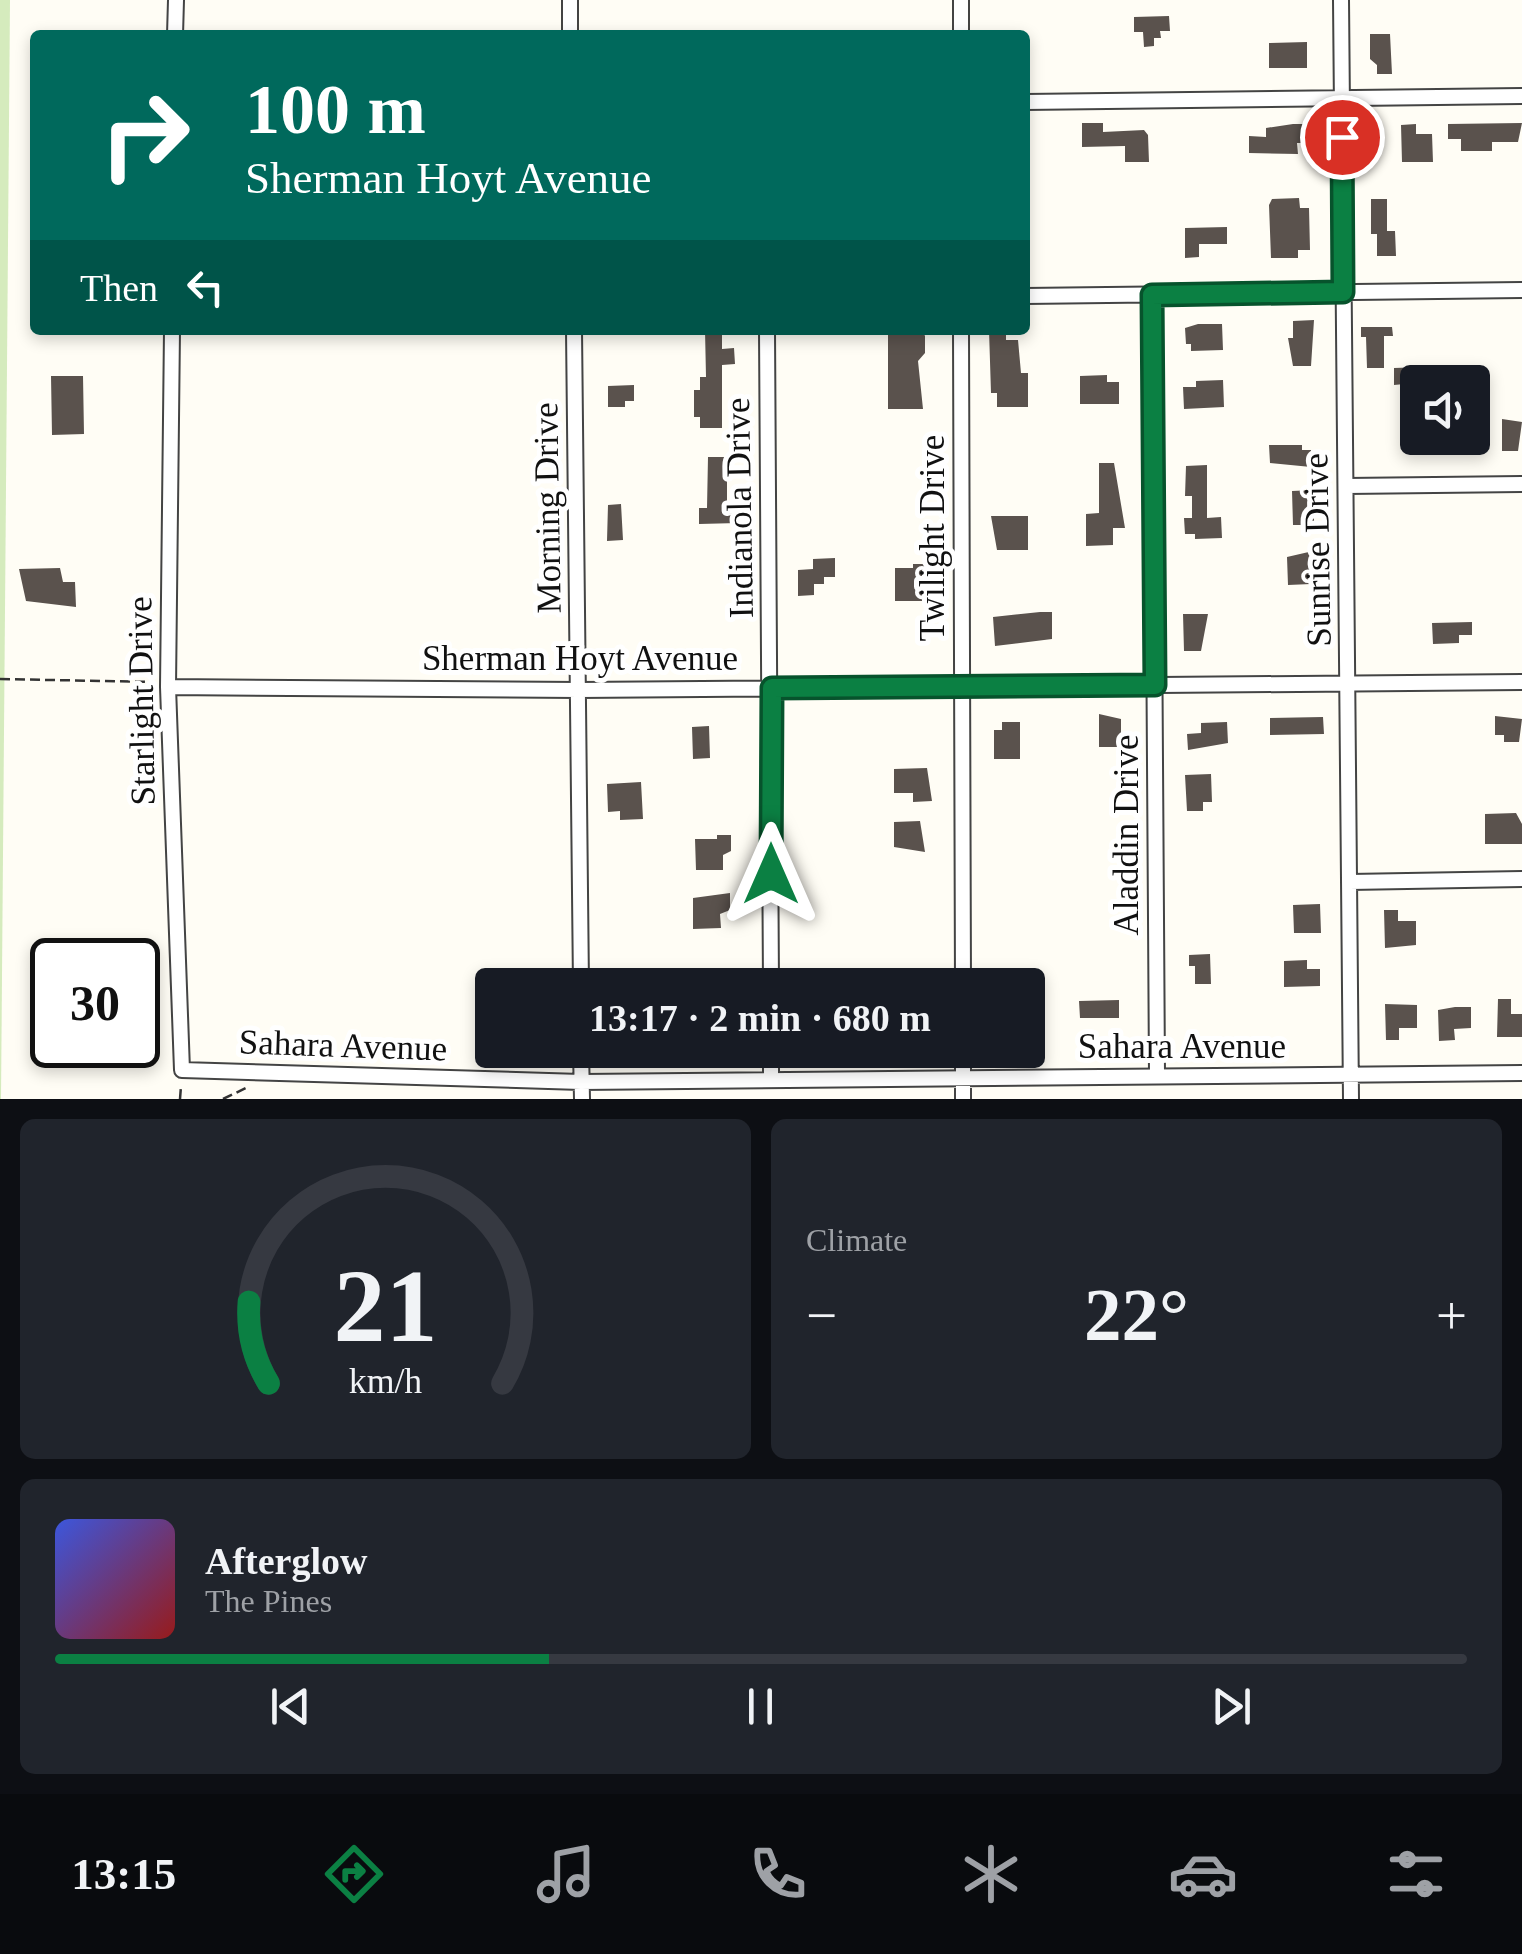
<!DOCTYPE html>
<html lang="en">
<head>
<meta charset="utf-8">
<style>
  body { margin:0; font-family:Georgia,serif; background:#20242c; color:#f1f3f6; height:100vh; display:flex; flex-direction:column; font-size:38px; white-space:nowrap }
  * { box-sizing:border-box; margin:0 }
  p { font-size:32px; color:#9ea1a6 }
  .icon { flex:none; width:55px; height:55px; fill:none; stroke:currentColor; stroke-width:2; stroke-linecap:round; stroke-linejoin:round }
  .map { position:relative; height:1099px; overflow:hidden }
  .side { display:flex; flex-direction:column; gap:20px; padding:20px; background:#0d0f14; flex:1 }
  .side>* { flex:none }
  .guide { position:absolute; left:30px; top:30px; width:1000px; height:305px; border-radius:10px; box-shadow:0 5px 15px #0003; background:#00695c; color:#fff; overflow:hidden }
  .tools { position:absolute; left:1400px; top:365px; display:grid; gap:20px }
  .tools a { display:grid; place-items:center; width:90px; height:90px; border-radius:10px; background:#171b24; box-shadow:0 5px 15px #0003; font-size:50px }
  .speed { position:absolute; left:30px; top:938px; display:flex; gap:20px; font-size:50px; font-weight:700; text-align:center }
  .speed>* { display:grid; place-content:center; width:130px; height:130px; border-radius:50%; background:#171b24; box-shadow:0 5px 15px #0003; line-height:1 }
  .speed .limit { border:5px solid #111; border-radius:15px; background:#fff; color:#111 }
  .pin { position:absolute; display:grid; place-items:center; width:85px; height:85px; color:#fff; margin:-42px; border:5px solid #fff; border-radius:50%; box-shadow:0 2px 10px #0007 }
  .me { position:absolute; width:110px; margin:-55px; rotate:0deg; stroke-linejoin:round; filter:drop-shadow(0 0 8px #0008) }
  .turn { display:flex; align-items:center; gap:35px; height:210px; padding:0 50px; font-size:45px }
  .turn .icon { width:130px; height:130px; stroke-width:2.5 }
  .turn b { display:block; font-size:70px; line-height:85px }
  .then { display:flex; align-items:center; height:95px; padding:0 50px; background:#0003; gap:20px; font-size:38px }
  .big { font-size:75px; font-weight:700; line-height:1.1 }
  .side .tile { flex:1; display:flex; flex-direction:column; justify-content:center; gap:15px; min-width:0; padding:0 35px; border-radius:15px; background:#20242c }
  .side .dial { align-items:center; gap:0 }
  .dial svg { height:260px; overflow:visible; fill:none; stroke:#363941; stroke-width:7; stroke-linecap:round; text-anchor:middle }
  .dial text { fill:#f1f3f6; stroke:none }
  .song { display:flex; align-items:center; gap:30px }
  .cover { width:120px; height:120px; border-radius:15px; background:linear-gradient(135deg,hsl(230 70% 55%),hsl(0 70% 35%)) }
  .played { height:10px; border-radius:5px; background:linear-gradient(90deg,#0b8043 35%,#363941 35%) }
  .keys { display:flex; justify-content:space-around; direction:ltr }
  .heat { display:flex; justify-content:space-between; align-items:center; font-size:55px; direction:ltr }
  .side .tiles { flex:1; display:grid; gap:20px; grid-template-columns:1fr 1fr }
  .tile:last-child { grid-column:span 2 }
  .trip { position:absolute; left:475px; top:968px; width:570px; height:100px; border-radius:10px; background:#171b24; box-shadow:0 5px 15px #0003; font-weight:700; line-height:100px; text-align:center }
  .tab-bar { display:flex; height:160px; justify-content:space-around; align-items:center; background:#090b0e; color:#9ea1a6 }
  .tab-bar .icon { width:70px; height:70px }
  .tab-bar .selected { color:#0b8043 }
  .tab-bar b { font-size:45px; color:#f1f3f6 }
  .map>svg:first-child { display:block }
  .green { fill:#d5ebbd }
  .building { fill:#5a524d }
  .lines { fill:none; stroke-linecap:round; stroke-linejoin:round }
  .minor-casing { stroke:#444; stroke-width:18 }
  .path { stroke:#333; stroke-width:2.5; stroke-dasharray:10 5; stroke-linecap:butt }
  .minor { stroke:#fff; stroke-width:14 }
  .route-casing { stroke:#07532c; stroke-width:25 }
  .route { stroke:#0b8043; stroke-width:18 }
  .labels { text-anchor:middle; stroke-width:10; stroke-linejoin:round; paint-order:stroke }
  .street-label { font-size:35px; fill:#111; stroke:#fff }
</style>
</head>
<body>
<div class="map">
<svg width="1522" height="1099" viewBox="0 0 1522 1099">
  <rect width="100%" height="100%" fill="#fffdf5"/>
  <!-- green -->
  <path class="green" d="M 0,0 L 10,0 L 1,1099 L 0,1099 Z"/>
  <!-- building -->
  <path class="building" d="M 1169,16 L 1170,31 L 1160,31 L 1161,38 L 1154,38 L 1154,46 L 1144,47 L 1143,32 L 1134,32 L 1134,17 Z
    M 1370,34 L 1390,34 L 1392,74 L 1377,74 L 1377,65 L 1370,59 Z
    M 1307,42 L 1307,68 L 1269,68 L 1269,43 Z
    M 1082,123 L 1103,123 L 1103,132 L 1144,130 L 1148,135 L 1149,162 L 1125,162 L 1125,146 L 1082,147 Z
    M 1522,123 L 1518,142 L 1492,142 L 1492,151 L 1461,151 L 1461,139 L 1448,139 L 1448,124 Z
    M 1293,124 L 1305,124 L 1305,143 L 1297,143 L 1298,154 L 1249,153 L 1249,136 L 1266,137 L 1266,128 Z
    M 1416,124 L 1416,134 L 1432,134 L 1433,162 L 1402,162 L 1401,125 Z
    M 1299,198 L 1300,208 L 1309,208 L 1310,250 L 1298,250 L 1298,258 L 1271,258 L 1269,205 L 1272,199 Z
    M 1371,199 L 1387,199 L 1387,231 L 1395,231 L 1396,256 L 1377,256 L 1377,234 L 1371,234 Z
    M 1227,227 L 1227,244 L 1199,244 L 1199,257 L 1185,258 L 1185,228 Z
    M 1314,320 L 1311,366 L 1293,366 L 1288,338 L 1293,338 L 1293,321 Z
    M 1198,324 L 1222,324 L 1223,350 L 1191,351 L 1191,344 L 1186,344 L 1185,328 Z
    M 1361,327 L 1392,327 L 1393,336 L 1384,336 L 1384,368 L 1367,368 L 1366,337 L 1361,337 Z
    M 705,330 L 722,330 L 722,349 L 734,348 L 735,364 L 722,365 L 722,428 L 700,428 L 700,417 L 694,417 L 694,390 L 700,390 L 700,377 L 706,377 Z
    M 888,330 L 922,330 L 925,336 L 925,353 L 918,361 L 923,409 L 888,409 Z
    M 989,330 L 1006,330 L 1006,340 L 1018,340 L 1021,373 L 1028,373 L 1028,407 L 997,407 L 997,393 L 991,393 Z
    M 1425,367 L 1425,382 L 1394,385 L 1394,368 Z
    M 1107,375 L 1107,382 L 1119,382 L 1119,404 L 1080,404 L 1080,376 Z
    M 51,376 L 83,376 L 84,434 L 52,435 Z
    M 1223,380 L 1224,407 L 1184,409 L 1183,387 L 1196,387 L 1196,381 Z
    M 634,385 L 634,401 L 625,401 L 625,407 L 608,407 L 608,386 Z
    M 1502,419 L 1522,422 L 1518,451 L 1502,451 Z
    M 1269,445 L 1302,445 L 1302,450 L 1311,450 L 1311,467 L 1270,463 Z
    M 708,457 L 727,457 L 727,507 L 738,507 L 738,523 L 699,524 L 699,508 L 707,508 Z
    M 1099,463 L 1114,463 L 1125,528 L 1113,528 L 1113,545 L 1086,546 L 1086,514 L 1099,513 Z
    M 1207,465 L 1207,518 L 1221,517 L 1222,538 L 1195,539 L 1195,534 L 1185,534 L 1184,518 L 1192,518 L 1192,496 L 1185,496 L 1186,466 Z
    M 1314,490 L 1314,525 L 1293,525 L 1292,491 Z
    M 621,504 L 623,540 L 607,541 L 608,505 Z
    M 991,516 L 1028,516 L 1028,550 L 997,550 Z
    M 1313,551 L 1311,584 L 1288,585 L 1287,557 Z
    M 835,558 L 835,577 L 824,577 L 824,584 L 814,584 L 814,595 L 798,596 L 798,570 L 813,569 L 813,559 Z
    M 913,564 L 930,564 L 931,601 L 895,601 L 895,568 L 913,568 Z
    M 60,568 L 63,582 L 75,582 L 76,607 L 26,601 L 19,569 Z
    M 1040,612 L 1052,612 L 1052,639 L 995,646 L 993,617 Z
    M 1183,614 L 1208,614 L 1201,651 L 1184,651 Z
    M 1472,622 L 1472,635 L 1459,635 L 1459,643 L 1433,644 L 1432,623 Z
    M 1099,714 L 1121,719 L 1121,747 L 1099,747 Z
    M 1495,716 L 1522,719 L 1519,742 L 1504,742 L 1504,735 L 1495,735 Z
    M 1323,717 L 1324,734 L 1270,735 L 1270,718 Z
    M 1002,722 L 1020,722 L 1020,759 L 994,759 L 994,730 L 1002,730 Z
    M 1227,722 L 1228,743 L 1188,750 L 1187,734 L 1201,733 L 1201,723 Z
    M 709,726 L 710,758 L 693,759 L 692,727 Z
    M 927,768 L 932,801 L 913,802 L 913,793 L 894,793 L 894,769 Z
    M 1211,774 L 1212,802 L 1203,802 L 1203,811 L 1187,811 L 1185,775 Z
    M 641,782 L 643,819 L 620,820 L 620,811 L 608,812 L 607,784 Z
    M 1516,813 L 1522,824 L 1522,844 L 1485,844 L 1485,814 Z
    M 920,821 L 925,852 L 894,847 L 894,822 Z
    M 717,835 L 731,835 L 731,851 L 723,855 L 723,870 L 696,870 L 695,839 L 717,839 Z
    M 730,893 L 730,910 L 720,914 L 721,928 L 693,929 L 693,898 Z
    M 1320,904 L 1321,933 L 1294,933 L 1293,905 Z
    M 1384,910 L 1398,910 L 1398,921 L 1416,921 L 1416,945 L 1385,948 Z
    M 1210,954 L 1211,984 L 1195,984 L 1195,966 L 1189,966 L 1189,955 Z
    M 1307,960 L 1307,969 L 1320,969 L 1320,986 L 1284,987 L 1284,961 Z
    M 1498,999 L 1511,999 L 1511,1014 L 1522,1014 L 1522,1037 L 1497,1037 Z
    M 1119,1000 L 1119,1018 L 1080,1018 L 1079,1001 Z
    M 1385,1004 L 1417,1005 L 1417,1028 L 1399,1028 L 1399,1040 L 1386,1040 Z
    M 1455,1007 L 1471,1007 L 1471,1028 L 1454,1029 L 1455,1040 L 1439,1041 L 1438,1010 Z"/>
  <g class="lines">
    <!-- minor casing -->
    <g class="minor-casing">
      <path id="minor" d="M 570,0 L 570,35
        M 961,0 L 961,35
        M 1341,0 L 1351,1099
        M 175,35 L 176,0
        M 1025,102 L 1522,96
        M 1152,295 L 1157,1075
        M 1025,296 L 1522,290
        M 172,330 L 168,687 L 182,1070 L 581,1082 L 1522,1073
        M 574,330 L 581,985
        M 767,330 L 771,985
        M 961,330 L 963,985
        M 1347,486 L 1522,484
        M 168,687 L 579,690 L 1522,682
        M 1350,882 L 1522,879
        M 581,1050 L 582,1099
        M 963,1050 L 963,1099
        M 771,1080 L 771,1050"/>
    </g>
    <!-- path -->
    <path class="path" d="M 0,679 L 153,682
      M 180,1099 L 181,1086
      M 223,1099 L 248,1087"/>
    <!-- minor -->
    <use href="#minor" class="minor"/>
  </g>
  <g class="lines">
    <!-- route casing -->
    <g class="route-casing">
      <path id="route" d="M 771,874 L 772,688 L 1155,685 L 1152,295 L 1343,292 L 1342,137"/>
    </g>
    <!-- route -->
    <use href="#route" class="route"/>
  </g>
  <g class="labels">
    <!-- street labels -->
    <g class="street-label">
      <text transform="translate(547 508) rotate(-91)" y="12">Morning Drive</text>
      <text transform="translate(739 508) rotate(-91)" y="12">Indianola Drive</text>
      <text transform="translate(932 538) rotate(-90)" y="12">Twilight Drive</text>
      <text transform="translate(1317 550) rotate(-91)" y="12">Sunrise Drive</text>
      <text x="580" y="670">Sherman Hoyt Avenue</text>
      <text transform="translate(141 701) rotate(-91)" y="12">Starlight Drive</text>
      <text transform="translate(1126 835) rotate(-90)" y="12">Aladdin Drive</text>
      <text transform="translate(343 1045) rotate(2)" y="12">Sahara Avenue</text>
      <text x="1182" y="1058">Sahara Avenue</text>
    </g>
  </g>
</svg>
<div class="tools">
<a><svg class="icon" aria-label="sound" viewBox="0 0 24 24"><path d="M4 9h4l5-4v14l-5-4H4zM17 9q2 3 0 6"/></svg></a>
</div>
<div class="speed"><div class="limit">30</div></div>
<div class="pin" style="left:1342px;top:137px;background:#d93025"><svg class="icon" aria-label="arrive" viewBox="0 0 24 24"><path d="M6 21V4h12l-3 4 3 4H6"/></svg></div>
<svg class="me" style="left:771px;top:874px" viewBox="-20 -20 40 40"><path d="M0-17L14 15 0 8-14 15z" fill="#0b8043" stroke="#fff" stroke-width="4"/></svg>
<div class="trip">13:17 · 2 min · 680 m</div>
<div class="guide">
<div class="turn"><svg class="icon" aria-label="right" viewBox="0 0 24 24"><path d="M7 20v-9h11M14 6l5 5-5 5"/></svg><div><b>100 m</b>Sherman Hoyt Avenue</div></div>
<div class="then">Then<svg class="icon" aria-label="left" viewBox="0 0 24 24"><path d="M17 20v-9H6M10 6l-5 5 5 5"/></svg></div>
</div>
</div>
<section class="side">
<div class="tiles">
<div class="tile dial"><svg viewBox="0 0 100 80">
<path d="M14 69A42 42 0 1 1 86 69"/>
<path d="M14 69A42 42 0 0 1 8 44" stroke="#0b8043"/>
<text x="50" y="56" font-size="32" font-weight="700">21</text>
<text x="50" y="72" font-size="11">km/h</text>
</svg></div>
<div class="tile"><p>Climate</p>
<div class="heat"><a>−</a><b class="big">22°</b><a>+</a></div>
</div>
<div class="tile">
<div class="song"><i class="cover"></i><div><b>Afterglow</b><p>The Pines</p></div></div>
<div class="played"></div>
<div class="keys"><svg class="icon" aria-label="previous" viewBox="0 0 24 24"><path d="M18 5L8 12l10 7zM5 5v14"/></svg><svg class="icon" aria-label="pause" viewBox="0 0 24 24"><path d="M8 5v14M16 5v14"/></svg><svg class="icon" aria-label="next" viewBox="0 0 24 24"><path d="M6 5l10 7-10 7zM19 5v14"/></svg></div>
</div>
</div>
</section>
<nav class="tab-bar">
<b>13:15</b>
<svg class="icon selected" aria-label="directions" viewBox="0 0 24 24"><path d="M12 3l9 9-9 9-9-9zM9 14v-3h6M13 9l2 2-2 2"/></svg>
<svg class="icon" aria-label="music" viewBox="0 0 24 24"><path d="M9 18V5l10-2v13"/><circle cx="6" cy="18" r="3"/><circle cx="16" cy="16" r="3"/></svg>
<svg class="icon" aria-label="phone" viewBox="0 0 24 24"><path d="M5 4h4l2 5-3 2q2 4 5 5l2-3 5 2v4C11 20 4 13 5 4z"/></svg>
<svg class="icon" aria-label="climate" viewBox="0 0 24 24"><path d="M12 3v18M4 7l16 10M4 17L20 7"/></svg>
<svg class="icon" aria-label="car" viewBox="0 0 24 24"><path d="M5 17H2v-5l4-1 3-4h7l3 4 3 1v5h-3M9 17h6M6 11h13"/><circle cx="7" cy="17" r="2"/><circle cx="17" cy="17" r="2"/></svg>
<svg class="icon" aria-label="filters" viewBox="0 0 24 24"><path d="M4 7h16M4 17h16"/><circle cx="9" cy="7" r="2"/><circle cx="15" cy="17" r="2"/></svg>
</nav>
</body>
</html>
